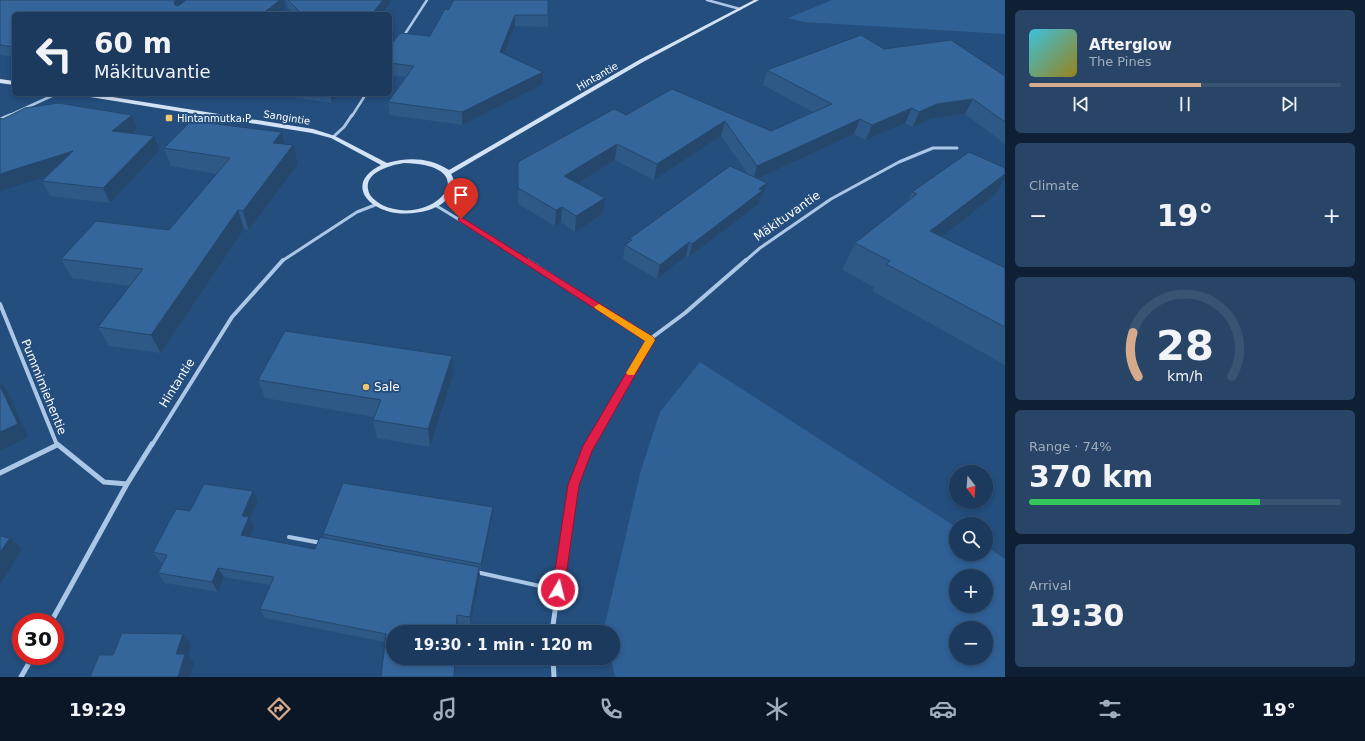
<!DOCTYPE html>
<html lang="en">
<head>
<meta charset="utf-8">
<style>
  body { margin:0; font-family:"DejaVu Sans",sans-serif; background:#284567; color:#f1f3f6; height:100vh; display:flex; flex-direction:column; font-size:15px; white-space:nowrap }
  * { box-sizing:border-box; margin:0 }
  p { font-size:13px; color:#a0adbc }
  .icon { flex:none; width:22px; height:22px; fill:none; stroke:currentColor; stroke-width:2; stroke-linecap:round; stroke-linejoin:round }
  .map { position:relative; flex:1; overflow:hidden }
  .sheet { display:flex; flex-direction:column; gap:10px; padding:10px; background:#0f2034; width:360px }
  .sheet>* { flex:none }
  .top-card { position:absolute; left:12px; top:12px; width:380px; height:84px; border-radius:6px; box-shadow:0 2px 6px #0003,0 0 0 1px #395473; background:#1b3a5e; color:#f1f3f6; overflow:hidden }
  .needle { width:26px; rotate:163deg }
  .fabs { position:absolute; left:949px; top:465px; display:grid; gap:8px }
  .fabs a { display:grid; place-items:center; width:44px; height:44px; border-radius:50%; background:#1b3a5e; box-shadow:0 2px 6px #0003,0 0 0 1px #395473; font-size:20px }
  .speed { position:absolute; left:12px; top:613px; display:flex; gap:8px; font-size:20px; font-weight:700; text-align:center }
  .speed>* { display:grid; place-content:center; width:52px; height:52px; border-radius:50%; background:#1b3a5e; box-shadow:0 2px 6px #0003,0 0 0 1px #395473; line-height:1 }
  .speed .limit { border:6px solid #d22; background:#fff; color:#111 }
  .pin { position:absolute; display:grid; place-items:center; width:34px; height:34px; color:#fff; margin:-41px -17px; border-radius:50% 50% 50% 0; rotate:-45deg; box-shadow:0 0 4px #0007 }
  .pin .icon { rotate:45deg }
  .me { position:absolute; width:44px; margin:-22px; rotate:8deg; stroke-linejoin:round; filter:drop-shadow(0 0 3px #0008) }
  .turn { display:flex; align-items:center; gap:14px; height:84px; padding:0 16px; font-size:18px }
  .turn .icon { width:52px; height:52px; stroke-width:2.5 }
  .turn b { display:block; font-size:28px; line-height:34px }
  .big { font-size:30px; font-weight:700; line-height:1.1 }
  .sheet .widget { flex:1; display:flex; flex-direction:column; justify-content:center; gap:6px; min-width:0; padding:0 14px; border-radius:6px; background:#284567 }
  .sheet .dial { align-items:center; gap:0 }
  .dial svg { height:104px; overflow:visible; fill:none; stroke:#395473; stroke-width:7; stroke-linecap:round; text-anchor:middle }
  .dial text { fill:#f1f3f6; stroke:none }
  .song { display:flex; align-items:center; gap:12px }
  .cover { width:48px; height:48px; border-radius:6px; background:linear-gradient(135deg,hsl(190 70% 55%),hsl(50 70% 35%)) }
  .played { height:4px; border-radius:2px; background:linear-gradient(90deg,#d6ab8b 55%,#395473 55%) }
  .keys { display:flex; justify-content:space-around; direction:ltr }
  .heat { display:flex; justify-content:space-between; align-items:center; font-size:22px; direction:ltr }
  .charge { height:6px; border-radius:3px; background:linear-gradient(90deg,#34c759 74%,#395473 0) }
  .trip { position:absolute; left:386px; top:625px; width:234px; height:40px; border-radius:20px; background:#1b3a5e; box-shadow:0 2px 6px #0003,0 0 0 1px #395473; font-weight:700; line-height:40px; text-align:center }
  .tabs { display:flex; height:64px; justify-content:space-around; align-items:center; background:#0b1726; color:#a0adbc }
  .tabs .icon { width:28px; height:28px }
  .tabs .on { color:#d6ab8b }
  .tabs b { font-size:18px; color:#f1f3f6 }
  main { display:flex; flex:1; min-height:0 }
  .map>svg:first-child { display:block }
  .green { fill:#2f6096; fill-rule:evenodd }
  .lines { fill:none; stroke-linecap:round; stroke-linejoin:round }
  .lane { stroke:#aac7e6; stroke-width:4 }
  .street-far3 { stroke:#aac7e6; stroke-width:2.5 }
  .street-far2 { stroke:#aac7e6; stroke-width:3 }
  .street-far1 { stroke:#aac7e6; stroke-width:4 }
  .street { stroke:#aac7e6; stroke-width:5 }
  .secondary { fill:#d3e3f5; fill-rule:evenodd }
  .wall { fill:#2e5885 }
  .shaded-wall { fill:#25476c }
  .building { fill:#35669b; stroke:#25476c }
  .route { fill:#e11d48; stroke:#92132f }
  .slow { fill:#f59e0b }
  .poi-dot { fill:#f0c66e; stroke:#244e7e; stroke-width:1.5 }
  .labels { text-anchor:middle; stroke-width:4; stroke-linejoin:round; paint-order:stroke }
  .far-street-label { font-size:10px; fill:#fff; stroke:#244e7e }
  .far-poi-label { font-size:10px; fill:#fff; stroke:#244e7e; text-anchor:start }
  .street-label { font-size:12px; fill:#fff; stroke:#244e7e }
  .poi-label { font-size:12px; fill:#fff; stroke:#244e7e; text-anchor:start }
</style>
</head>
<body>
<main>
<div class="map">
<svg width="1005" height="677" viewBox="0 0 1005 677">
  <rect width="100%" height="100%" fill="#244e7e"/>
  <!-- green -->
  <path class="green" d="M 832,0 L 1005,0 L 1005,34 L 804,22 L 788,18 Z
    M 700,362 L 956,527 L 956,554 L 986,554 L 986,546 L 1005,559 L 1005,677 L 615,677 L 611,658 L 613,658 L 613,632 L 607,632 L 605,624 L 641,470 L 660,412 ZM 956,576 L 986,576 L 986,606 L 956,606 ZM 956,628 L 986,628 L 986,658 L 956,658 Z"/>
  <g class="lines">
    <!-- lane -->
    <path class="lane" d="M 289,537 L 321,543
      M 476,572 L 558,590"/>
    <!-- street-far3 -->
    <path class="street-far3" d="M 707,0 L 740,9
      M 403,37 L 427,0
      M 8,116 L 56,94
      M 352,116 L 366,94"/>
    <!-- street-far2 -->
    <path class="street-far2" d="M 0,119 L 10,115
      M 333,137 L 344,127 L 352,115
      M 435,205 L 528,261
      M 282,261 L 357,212 L 375,205
      M 745,261 L 760,248 L 831,199 L 899,162 L 933,148 L 957,148"/>
    <!-- street-far1 -->
    <path class="street-far1" d="M 527,260 L 650,339 L 685,313 L 746,260
      M 0,304 L 57,445
      M 152,445 L 232,317 L 283,260
      M 590,445 L 650,339"/>
    <!-- street -->
    <path class="street" d="M 57,444 L 104,482 L 127,484
      M 0,473 L 57,445
      M 51,622 L 127,484 L 152,444
      M 552,632 L 573,485 L 590,444
      M 553,658 L 554,677
      M 21,677 L 33,656"/>
    <!-- secondary -->
    <path class="secondary" d="M 754,0 L 759,0 L 643,62 L 451,174 C 455,180 455,188 451,194 C 446,202 438,207 429,210 C 416,214 400,215 387,211 C 359,202 352,179 381,165 L 331,138 L 312,133 L 84,96 L 81,94 L 94,94 L 313,129 L 335,136 L 387,163 C 407,157 430,157 449,170 L 639,60 ZM 404,163 C 489,165 433,229 382,205 C 376,201 369,197 368,189 C 365,172 391,165 404,163 Z
      M 0,79 L 14,81 L 14,85 L 0,83 Z"/>
  </g>
  <!-- wall -->
  <path class="wall" d="M 0,0 L 285,8 L 14,14 L 14,57 L 0,55 Z
    M 286,0 L 392,0 L 382,14 L 293,14 L 288,8 Z
    M 445,9 L 548,15 L 548,27 L 515,26 L 504,54 L 543,72 L 543,84 L 462,125 L 390,115 L 388,102 L 406,77 L 390,75 L 390,32 L 395,40 L 430,36 Z
    M 884,49 L 1005,76 L 1005,144 L 965,114 L 930,119 L 913,127 L 905,123 L 866,140 L 854,134 L 758,179 L 762,196 L 760,198 L 759,204 L 689,257 L 686,256 L 657,279 L 623,259 L 625,245 L 628,243 L 629,239 L 748,174 L 721,136 L 654,180 L 615,160 L 577,183 L 603,214 L 575,232 L 561,222 L 555,226 L 518,204 L 518,162 L 626,115 L 672,89 L 771,131 L 813,112 L 763,85 L 767,70 Z
    M 269,94 L 339,94 L 332,103 Z
    M 132,115 L 137,129 L 132,133 L 160,150 L 110,203 L 50,196 L 42,181 L 47,176 L 3,119 Z
    M 282,132 L 285,144 L 298,164 L 249,230 L 244,229 L 161,353 L 109,346 L 98,327 L 130,286 L 72,278 L 61,259 L 169,230 L 217,174 L 171,166 L 164,148 Z
    M 912,192 L 994,196 L 942,237 L 1005,268 L 1005,365 L 872,291 L 874,287 L 842,270 L 855,243 L 907,202 Z
    M 453,375 L 430,447 L 377,438 L 373,420 L 374,417 L 265,398 L 258,380 Z
    M 343,483 L 493,507 L 493,513 L 481,570 L 479,570 L 480,577 L 470,626 L 458,624 L 458,632 L 393,632 L 393,658 L 456,658 L 455,677 L 381,677 L 385,642 L 265,618 L 260,609 L 270,585 L 224,577 L 218,592 L 165,583 L 158,573 L 163,563 L 160,562 L 153,552 L 176,509 L 190,511 L 204,484 L 253,491 L 258,501 L 250,518 L 254,527 L 250,537 L 315,549 L 320,537 L 325,538 L 323,534 Z"/>
  <!-- shaded-wall -->
  <path class="shaded-wall" d="M 177,0 L 194,0 L 178,13 L 175,5 L 174,2 Z
    M 280,0 L 284,0 L 285,8 L 278,14 L 262,14 Z
    M 383,0 L 392,0 L 382,14 L 372,14 Z
    M 515,15 L 515,26 L 500,64 L 500,52 Z
    M 394,32 L 395,44 L 390,52 L 390,38 Z
    M 543,72 L 543,84 L 462,125 L 462,112 Z
    M 330,94 L 339,94 L 332,103 Z
    M 973,99 L 965,114 L 930,119 L 913,127 L 919,112 L 937,104 Z
    M 912,108 L 905,123 L 866,140 L 872,125 Z
    M 132,115 L 137,129 L 118,145 L 112,131 Z
    M 860,119 L 854,134 L 753,181 L 757,166 Z
    M 725,121 L 721,136 L 654,180 L 657,164 Z
    M 282,132 L 286,150 L 273,143 Z
    M 154,136 L 160,150 L 110,203 L 103,188 Z
    M 617,144 L 615,160 L 563,192 L 564,176 Z
    M 293,145 L 298,164 L 249,230 L 243,211 Z
    M 73,151 L 80,166 L 0,191 L 0,174 Z
    M 1005,174 L 1005,179 L 994,196 L 915,258 L 930,231 Z
    M 767,183 L 762,196 L 760,198 L 759,204 L 689,257 L 692,244 Z
    M 605,198 L 603,214 L 575,232 L 576,216 Z
    M 562,207 L 561,222 L 555,226 L 556,210 Z
    M 238,210 L 244,229 L 161,353 L 151,335 Z
    M 689,242 L 686,256 L 657,279 L 660,265 Z
    M 452,356 L 453,375 L 430,447 L 428,429 Z
    M 0,382 L 7,390 L 28,437 L 0,451 Z
    M 253,491 L 258,501 L 250,518 L 254,527 L 247,545 L 241,535 L 242,516 Z
    M 493,507 L 493,513 L 481,570 L 481,564 Z
    M 10,538 L 22,549 L 0,584 L 0,552 Z
    M 479,567 L 480,577 L 470,626 L 470,617 Z
    M 218,568 L 224,577 L 218,592 L 212,582 Z
    M 457,615 L 458,624 L 458,632 L 456,632 Z
    M 183,634 L 191,644 L 188,656 L 194,663 L 190,677 L 178,677 L 176,654 Z
    M 455,658 L 456,658 L 455,677 L 454,677 Z"/>
  <!-- building -->
  <path class="building" d="M 0,0 L 177,0 L 174,2 L 175,5 L 178,6 L 186,0 L 280,0 L 262,14 L 14,14 L 14,47 L 0,45 Z
    M 288,0 L 383,0 L 372,14 L 302,14 Z
    M 454,0 L 548,0 L 548,15 L 515,15 L 500,52 L 543,72 L 462,112 L 388,102 L 414,66 L 390,63 L 390,46 L 400,33 L 430,36 L 445,9 L 448,10 Z
    M 390,32 L 394,32 L 390,38 Z
    M 861,35 L 884,49 L 951,40 L 1005,76 L 1005,122 L 973,99 L 937,104 L 919,112 L 912,108 L 872,125 L 860,119 L 757,166 L 725,121 L 657,164 L 617,144 L 564,176 L 605,198 L 576,216 L 562,207 L 556,210 L 518,188 L 518,162 L 614,109 L 626,115 L 672,89 L 771,131 L 832,104 L 767,70 Z
    M 58,103 L 132,115 L 112,131 L 154,136 L 103,188 L 42,181 L 73,151 L 0,174 L 0,118 L 3,119 L 25,108 Z
    M 191,121 L 282,132 L 273,143 L 293,145 L 243,211 L 238,210 L 151,335 L 98,327 L 143,269 L 61,259 L 96,221 L 169,230 L 230,158 L 164,148 Z
    M 969,152 L 1005,168 L 1005,174 L 930,231 L 1005,268 L 1005,327 L 886,264 L 890,261 L 855,243 L 917,194 L 912,192 Z
    M 730,166 L 767,183 L 759,189 L 763,190 L 692,244 L 689,242 L 660,265 L 625,245 L 632,240 L 629,239 Z
    M 285,331 L 452,356 L 428,429 L 373,420 L 381,400 L 258,380 Z
    M 0,386 L 18,424 L 0,432 Z
    M 343,483 L 493,507 L 481,564 L 323,534 Z
    M 204,484 L 253,491 L 242,516 L 249,517 L 241,535 L 315,549 L 320,537 L 479,567 L 470,617 L 457,615 L 456,632 L 393,632 L 393,658 L 455,658 L 454,677 L 381,677 L 386,634 L 260,609 L 274,577 L 218,568 L 212,582 L 158,573 L 167,555 L 153,552 L 176,509 L 190,511 Z
    M 0,536 L 10,538 L 0,552 Z
    M 122,633 L 183,634 L 176,654 L 185,654 L 178,677 L 90,677 L 99,655 L 113,655 Z"/>
  <!-- route -->
  <path class="route" d="M 461,217 L 653,337 L 655,340 L 592,451 L 579,485 L 564,590 L 562,594 L 558,596 L 554,594 L 552,590 L 568,485 L 583,446 L 645,341 L 459,221 L 458,219 Z"/>
  <!-- slow -->
  <path class="slow" d="M 599,304 L 653,337 L 655,340 L 634,375 L 628,375 L 626,373 L 645,341 L 596,309 L 594,307 Z"/>
  <!-- markers -->
  <g class="poi-dot">
    <rect x="165" y="114" width="8" height="8" rx="2"/>
    <circle cx="366" cy="387" r="4"/>
  </g>
  <g class="labels">
    <!-- far-street labels -->
    <g class="far-street-label">
      <text transform="translate(597 76) rotate(-30)" y="4">Hintantie</text>
      <text transform="translate(287 117) rotate(9)" y="4">Sangintie</text>
    </g>
    <!-- far-poi labels -->
    <g class="far-poi-label">
      <text x="177" y="122">Hintanmutka P</text>
    </g>
    <!-- street labels -->
    <g class="street-label">
      <text transform="translate(787 216) rotate(-35)" y="4">Mäkituvantie</text>
      <text transform="translate(177 383) rotate(-58)" y="4">Hintantie</text>
      <text transform="translate(44 387) rotate(68)" y="4">Pummimiehentie</text>
    </g>
    <!-- poi labels -->
    <g class="poi-label">
      <text x="374" y="391">Sale</text>
    </g>
  </g>
</svg>
<div class="fabs">
<a><svg class="needle" viewBox="-14 -14 28 28"><path d="M0-13l5 13h-10z" fill="#e53935"/><path d="M0 13l5-13h-10z" fill="#a0adbc"/></svg></a>
<a><svg class="icon" aria-label="search" viewBox="0 0 24 24"><circle cx="10" cy="10" r="6"/><path d="M15 15l6 6"/></svg></a>
<a>+</a>
<a>−</a>
</div>
<div class="speed"><div class="limit">30</div></div>
<div class="pin" style="left:461px;top:219px;background:#d93025"><svg class="icon" aria-label="arrive" viewBox="0 0 24 24"><path d="M6 21V4h12l-3 4 3 4H6"/></svg></div>
<svg class="me" style="left:558px;top:590px" viewBox="-20 -20 40 40"><circle r="17" fill="#e11d48" stroke="#fff" stroke-width="3"/><path d="M0-11L8 9 0 5-8 9z" fill="#fff"/></svg>
<div class="trip">19:30 · 1 min · 120 m</div>
<div class="top-card">
<div class="turn"><svg class="icon" aria-label="left" viewBox="0 0 24 24"><path d="M17 20v-9H6M10 6l-5 5 5 5"/></svg><div><b>60 m</b>Mäkituvantie</div></div>
</div>
</div>
<section class="sheet">
<div class="widget">
<div class="song"><i class="cover"></i><div><b>Afterglow</b><p>The Pines</p></div></div>
<div class="played"></div>
<div class="keys"><svg class="icon" aria-label="previous" viewBox="0 0 24 24"><path d="M18 5L8 12l10 7zM5 5v14"/></svg><svg class="icon" aria-label="pause" viewBox="0 0 24 24"><path d="M8 5v14M16 5v14"/></svg><svg class="icon" aria-label="next" viewBox="0 0 24 24"><path d="M6 5l10 7-10 7zM19 5v14"/></svg></div>
</div>
<div class="widget"><p>Climate</p>
<div class="heat"><a>−</a><b class="big">19°</b><a>+</a></div>
</div>
<div class="widget dial"><svg viewBox="0 0 100 80">
<path d="M14 69A42 42 0 1 1 86 69"/>
<path d="M14 69A42 42 0 0 1 10 35" stroke="#d6ab8b"/>
<text x="50" y="56" font-size="32" font-weight="700">28</text>
<text x="50" y="72" font-size="11">km/h</text>
</svg></div>
<div class="widget"><p>Range · 74%</p><b class="big">370 km</b><div class="charge"></div></div>
<div class="widget"><p>Arrival</p><b class="big">19:30</b></div>
</section>
</main>
<nav class="tabs">
<b>19:29</b>
<svg class="icon on" aria-label="directions" viewBox="0 0 24 24"><path d="M12 3l9 9-9 9-9-9zM9 14v-3h6M13 9l2 2-2 2"/></svg>
<svg class="icon" aria-label="music" viewBox="0 0 24 24"><path d="M9 18V5l10-2v13"/><circle cx="6" cy="18" r="3"/><circle cx="16" cy="16" r="3"/></svg>
<svg class="icon" aria-label="phone" viewBox="0 0 24 24"><path d="M5 4h4l2 5-3 2q2 4 5 5l2-3 5 2v4C11 20 4 13 5 4z"/></svg>
<svg class="icon" aria-label="climate" viewBox="0 0 24 24"><path d="M12 3v18M4 7l16 10M4 17L20 7"/></svg>
<svg class="icon" aria-label="car" viewBox="0 0 24 24"><path d="M5 17H2v-5l4-1 3-4h7l3 4 3 1v5h-3M9 17h6M6 11h13"/><circle cx="7" cy="17" r="2"/><circle cx="17" cy="17" r="2"/></svg>
<svg class="icon" aria-label="filters" viewBox="0 0 24 24"><path d="M4 7h16M4 17h16"/><circle cx="9" cy="7" r="2"/><circle cx="15" cy="17" r="2"/></svg>
<b>19°</b>
</nav>
</body>
</html>
